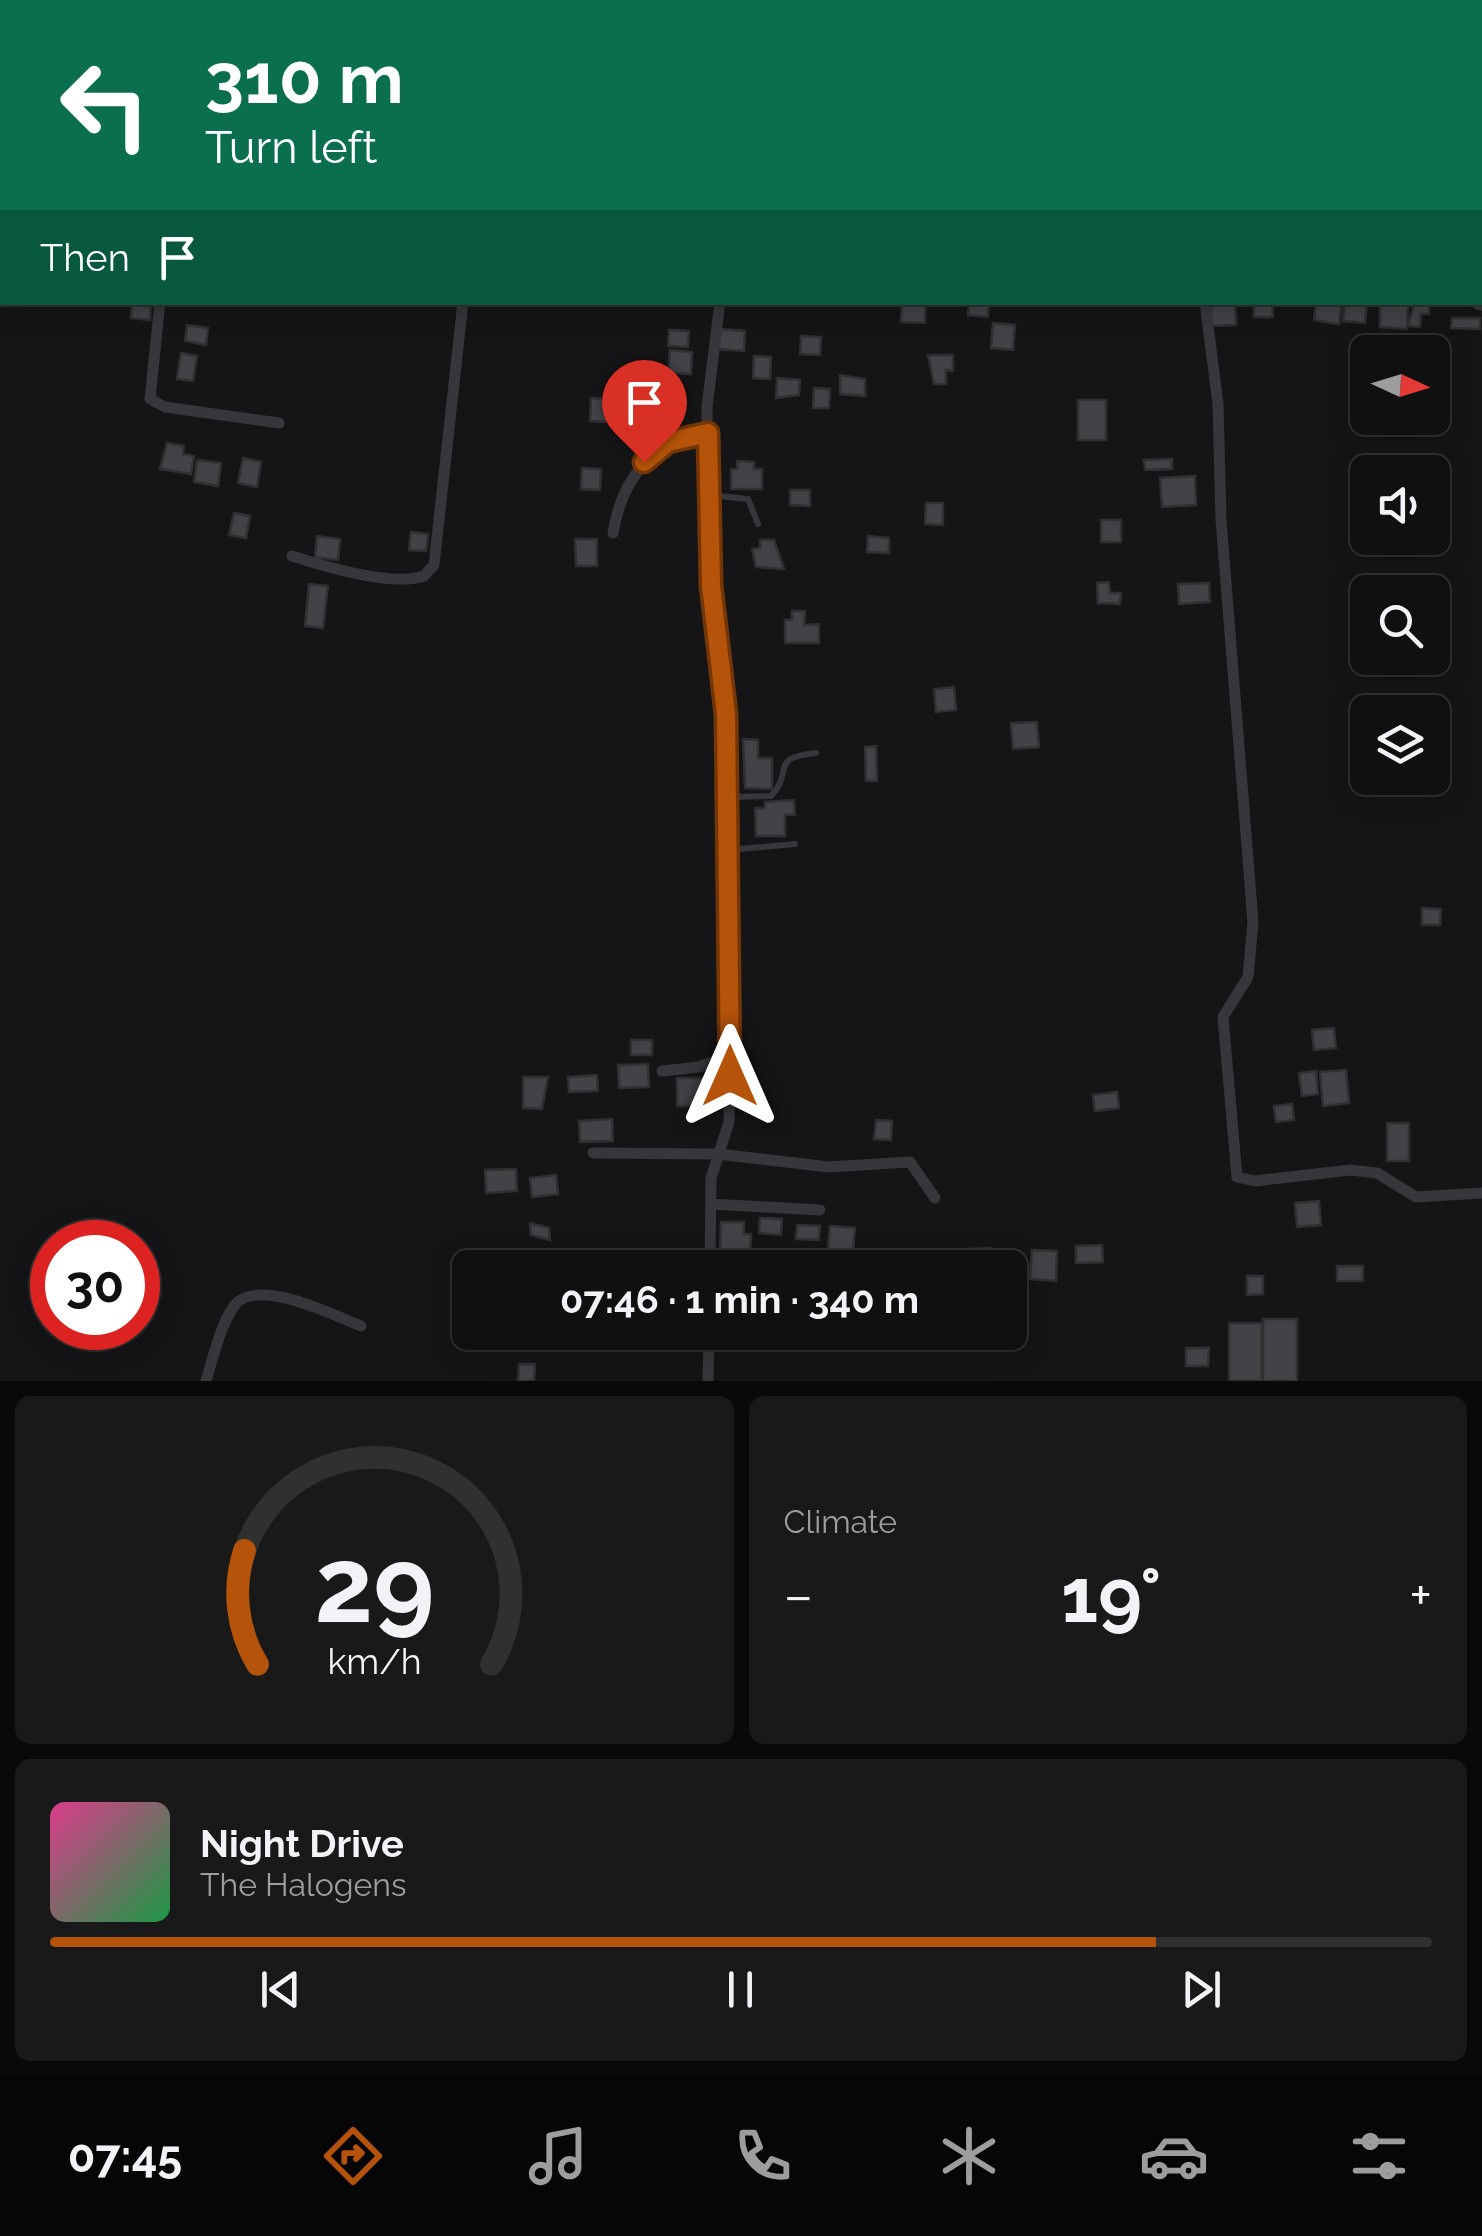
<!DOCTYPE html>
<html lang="en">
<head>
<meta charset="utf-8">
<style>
  body { margin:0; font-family:Raleway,sans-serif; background:#19191a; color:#f1f3f6; height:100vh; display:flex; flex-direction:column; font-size:38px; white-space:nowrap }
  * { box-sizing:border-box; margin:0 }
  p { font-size:32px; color:#9c9d9f }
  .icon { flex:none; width:55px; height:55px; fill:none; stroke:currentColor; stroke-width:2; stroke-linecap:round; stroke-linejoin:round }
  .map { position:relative; height:1381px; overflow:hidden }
  .sheet { display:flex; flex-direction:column; gap:15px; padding:15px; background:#090909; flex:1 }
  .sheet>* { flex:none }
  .banner { position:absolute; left:0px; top:0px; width:1482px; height:305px; box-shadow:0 5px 25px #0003,0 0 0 2px #303031; background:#0b6e4f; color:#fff; overflow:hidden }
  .needle { width:65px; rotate:94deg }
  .tools { position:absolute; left:1350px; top:335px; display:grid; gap:20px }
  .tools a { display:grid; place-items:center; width:100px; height:100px; border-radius:15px; background:#101011; box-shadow:0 5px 25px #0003,0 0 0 2px #303031; font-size:50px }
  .speed { position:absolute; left:30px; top:1220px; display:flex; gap:20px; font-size:50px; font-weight:700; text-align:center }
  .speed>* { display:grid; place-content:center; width:130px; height:130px; border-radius:50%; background:#101011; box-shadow:0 5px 25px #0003,0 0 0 2px #303031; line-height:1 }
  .speed .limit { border:15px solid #d22; background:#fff; color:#111 }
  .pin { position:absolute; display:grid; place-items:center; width:85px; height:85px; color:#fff; margin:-102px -42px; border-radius:50% 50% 50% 0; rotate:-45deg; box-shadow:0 0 10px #0007 }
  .pin .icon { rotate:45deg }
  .me { position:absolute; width:110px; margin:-55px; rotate:0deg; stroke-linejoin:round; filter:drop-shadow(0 0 8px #0008) }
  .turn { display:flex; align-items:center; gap:35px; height:210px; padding:0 40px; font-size:45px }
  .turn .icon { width:130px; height:130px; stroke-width:2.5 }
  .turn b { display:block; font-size:70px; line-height:85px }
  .then { display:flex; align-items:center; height:95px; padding:0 40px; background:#0003; gap:20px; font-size:38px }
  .big { font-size:75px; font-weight:700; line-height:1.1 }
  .sheet .widget { flex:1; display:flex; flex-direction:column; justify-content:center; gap:15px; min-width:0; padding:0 35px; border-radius:15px; background:#19191a }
  .sheet .dial { align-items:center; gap:0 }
  .dial svg { height:260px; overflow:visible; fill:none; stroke:#303031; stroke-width:7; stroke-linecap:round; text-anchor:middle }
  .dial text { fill:#f1f3f6; stroke:none }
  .song { display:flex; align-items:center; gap:30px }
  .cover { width:120px; height:120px; border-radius:15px; background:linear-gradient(135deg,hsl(330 70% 55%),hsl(140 70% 35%)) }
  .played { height:10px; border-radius:5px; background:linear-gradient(90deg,#b45309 80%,#303031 80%) }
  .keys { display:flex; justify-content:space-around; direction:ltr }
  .heat { display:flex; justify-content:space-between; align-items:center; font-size:55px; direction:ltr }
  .sheet .tiles { flex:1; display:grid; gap:15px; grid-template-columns:1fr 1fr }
  .widget:last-child { grid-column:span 2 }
  .trip { position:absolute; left:452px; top:1250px; width:575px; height:100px; border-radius:15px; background:#101011; box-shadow:0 5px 25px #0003,0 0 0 2px #303031; font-weight:700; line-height:100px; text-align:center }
  .menu { display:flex; height:160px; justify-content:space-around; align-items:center; background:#060607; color:#9c9d9f }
  .menu .icon { width:70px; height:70px }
  .menu .current { color:#b45309 }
  .menu b { font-size:45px; color:#f1f3f6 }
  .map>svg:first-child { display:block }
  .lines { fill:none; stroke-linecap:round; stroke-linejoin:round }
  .stream { stroke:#2e343c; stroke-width:4 }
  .building { fill:#424247; stroke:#302f32; stroke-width:2.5 }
  .service { stroke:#36363b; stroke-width:6 }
  .minor { stroke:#36363b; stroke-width:11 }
  .tertiary { stroke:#36363b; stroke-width:15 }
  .route-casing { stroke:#753606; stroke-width:25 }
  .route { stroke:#b45309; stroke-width:18 }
</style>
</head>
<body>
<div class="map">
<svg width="1482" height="1381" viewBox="0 0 1482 1381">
  <rect width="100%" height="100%" fill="#151517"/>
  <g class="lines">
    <!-- stream -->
    <path class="stream" d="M 929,0 L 930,2"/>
  </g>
  <!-- building -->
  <path class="building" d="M 132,302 L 151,302 L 150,320 L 131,318 Z
    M 902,302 L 926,302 L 925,323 L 901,322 Z
    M 969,302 L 989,302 L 988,317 L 968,315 Z
    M 1211,302 L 1235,302 L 1236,325 L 1211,326 Z
    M 1254,302 L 1272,302 L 1273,317 L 1254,317 Z
    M 1316,302 L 1342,302 L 1339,324 L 1314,320 Z
    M 1345,302 L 1367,302 L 1365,323 L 1343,321 Z
    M 1380,302 L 1408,305 L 1407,329 L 1380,327 Z
    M 1414,304 L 1429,305 L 1429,314 L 1421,314 L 1420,327 L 1408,326 Z
    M 1452,318 L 1480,318 L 1480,329 L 1451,328 Z
    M 993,323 L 1015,325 L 1013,350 L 991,348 Z
    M 187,325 L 208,328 L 206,345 L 185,341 Z
    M 719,329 L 745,331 L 744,351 L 717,349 Z
    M 669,330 L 689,331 L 688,347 L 668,346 Z
    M 801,336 L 821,337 L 820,355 L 800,354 Z
    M 670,350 L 692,352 L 691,374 L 668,373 Z
    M 181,353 L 197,356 L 193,381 L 177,379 Z
    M 928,355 L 953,355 L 953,371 L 946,370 L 946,384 L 934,384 Z
    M 754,356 L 771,357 L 770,379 L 753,378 Z
    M 840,375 L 865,379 L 865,396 L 840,394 Z
    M 777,378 L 800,380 L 799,395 L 776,398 Z
    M 644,379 L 663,380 L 662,395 L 643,395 Z
    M 814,388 L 830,389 L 829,408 L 813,408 Z
    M 591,398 L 610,399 L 609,422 L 590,421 Z
    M 1078,400 L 1106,400 L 1106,440 L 1078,440 Z
    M 167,443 L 184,446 L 183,454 L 194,456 L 191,474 L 160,469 Z
    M 243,458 L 261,462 L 257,487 L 238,483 Z
    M 1172,459 L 1172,469 L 1145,470 L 1144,460 Z
    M 197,460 L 221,463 L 218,486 L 194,482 Z
    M 737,461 L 754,462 L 754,469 L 762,469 L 762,489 L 731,489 L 731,469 L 737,469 Z
    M 582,468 L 601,469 L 600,490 L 581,489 Z
    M 1195,476 L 1196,505 L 1162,507 L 1160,478 Z
    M 790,490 L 810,490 L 810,506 L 790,505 Z
    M 926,503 L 943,503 L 943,525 L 925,524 Z
    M 234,513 L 250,516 L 246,538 L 229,535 Z
    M 1101,520 L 1121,520 L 1121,542 L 1101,542 Z
    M 411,532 L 428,534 L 426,551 L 409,550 Z
    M 317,536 L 340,539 L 338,560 L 315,557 Z
    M 868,536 L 889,538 L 889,553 L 867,552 Z
    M 575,539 L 597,539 L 597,566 L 576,566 Z
    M 760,540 L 774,540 L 784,569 L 756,567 L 752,549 L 760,548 Z
    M 1109,582 L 1110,593 L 1121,593 L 1120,604 L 1098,603 L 1097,583 Z
    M 1209,583 L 1210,602 L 1179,604 L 1178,584 Z
    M 309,584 L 328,586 L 323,628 L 305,626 Z
    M 792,611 L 805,611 L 804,625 L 819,624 L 819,643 L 785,643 L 785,620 L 792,620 Z
    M 954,687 L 956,710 L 936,712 L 934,689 Z
    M 1037,722 L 1039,747 L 1013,749 L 1011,723 Z
    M 743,739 L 758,740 L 758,758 L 772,758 L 772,789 L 745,788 Z
    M 876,746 L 877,781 L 866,781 L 865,747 Z
    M 794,800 L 795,815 L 785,815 L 785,836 L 756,836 L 755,808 L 765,808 L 765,802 Z
    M 1422,908 L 1441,909 L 1440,925 L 1422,925 Z
    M 1334,1028 L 1336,1048 L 1314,1050 L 1312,1030 Z
    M 631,1040 L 652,1040 L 652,1055 L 631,1055 Z
    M 648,1064 L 649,1087 L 619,1088 L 618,1065 Z
    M 1346,1070 L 1349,1103 L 1323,1106 L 1320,1072 Z
    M 1316,1071 L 1318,1094 L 1302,1096 L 1299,1073 Z
    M 597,1075 L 598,1091 L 569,1092 L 568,1077 Z
    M 523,1077 L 548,1077 L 542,1109 L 523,1108 Z
    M 677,1078 L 715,1078 L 716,1106 L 677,1106 Z
    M 1117,1092 L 1119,1108 L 1095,1111 L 1093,1095 Z
    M 1292,1104 L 1294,1120 L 1276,1122 L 1274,1106 Z
    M 612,1119 L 613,1141 L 580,1142 L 579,1121 Z
    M 876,1120 L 892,1121 L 891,1140 L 874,1139 Z
    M 1387,1123 L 1409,1123 L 1409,1161 L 1387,1161 Z
    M 516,1169 L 517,1191 L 486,1193 L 485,1170 Z
    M 556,1175 L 558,1194 L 532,1197 L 530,1178 Z
    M 1319,1201 L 1321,1225 L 1297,1227 L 1295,1203 Z
    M 760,1218 L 782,1219 L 781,1235 L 759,1233 Z
    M 721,1222 L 744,1222 L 744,1234 L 751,1234 L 750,1254 L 720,1252 Z
    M 530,1223 L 549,1228 L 550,1240 L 531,1235 Z
    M 797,1225 L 820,1226 L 819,1240 L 796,1239 Z
    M 830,1226 L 855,1228 L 852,1261 L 827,1258 Z
    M 1102,1245 L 1103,1262 L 1076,1263 L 1076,1246 Z
    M 990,1248 L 991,1267 L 970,1268 L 969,1249 Z
    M 1032,1250 L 1057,1251 L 1056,1281 L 1030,1279 Z
    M 1337,1266 L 1363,1266 L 1363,1281 L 1337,1281 Z
    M 1247,1276 L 1263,1276 L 1263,1294 L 1247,1295 Z
    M 1263,1319 L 1297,1319 L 1297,1381 L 1263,1381 Z
    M 1229,1323 L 1262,1323 L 1262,1381 L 1229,1381 Z
    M 1186,1348 L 1209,1348 L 1208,1366 L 1186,1366 Z
    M 519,1364 L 535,1364 L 534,1381 L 518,1381 Z"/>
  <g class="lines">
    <!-- service -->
    <path class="service" d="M 709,495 L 748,499 L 758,524
      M 729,797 L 771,796 C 795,770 768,758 816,753
      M 728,850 L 795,844"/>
    <!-- minor -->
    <path class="minor" d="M 1102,0 L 1103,2
      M 160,302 L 150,399 L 165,407 L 279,423
      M 1205,302 L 1218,404 L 1221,520 L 1253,922 L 1248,977 L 1223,1017 L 1237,1177 L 1255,1181 L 1350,1170 L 1377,1173 L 1416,1197 L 1482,1193
      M 613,533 C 622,478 651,442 708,433
      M 292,556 C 323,566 393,587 424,576 L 434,565 L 463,302
      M 662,1071 L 699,1067 L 730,1055
      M 593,1153 L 718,1154 L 829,1167 L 910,1162 L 935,1198
      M 711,1204 L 820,1210
      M 710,1268 L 711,1178 L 729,1122 L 730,1055 L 726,714 L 708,530 L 707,407 L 720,302
      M 206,1381 C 213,1358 220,1326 234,1306 C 256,1276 333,1315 361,1326
      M 708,1381 L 709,1332"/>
    <!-- tertiary -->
    <path class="tertiary" d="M 0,119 L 2,119
      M 1478,302 L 1482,303"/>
  </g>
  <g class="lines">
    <!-- route casing -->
    <g class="route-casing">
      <path id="route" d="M 644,462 L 668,442 L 708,433 L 711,585 L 726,714 L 730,1076"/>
    </g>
    <!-- route -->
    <use href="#route" class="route"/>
  </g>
</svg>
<div class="tools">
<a><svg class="needle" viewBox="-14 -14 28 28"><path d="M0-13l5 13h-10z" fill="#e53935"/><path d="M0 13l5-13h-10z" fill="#9c9d9f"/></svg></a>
<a><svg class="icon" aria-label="sound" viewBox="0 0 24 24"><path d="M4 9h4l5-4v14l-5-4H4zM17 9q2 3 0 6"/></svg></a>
<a><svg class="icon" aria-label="search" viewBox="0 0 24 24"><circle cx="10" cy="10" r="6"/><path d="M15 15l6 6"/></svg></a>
<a><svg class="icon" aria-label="layers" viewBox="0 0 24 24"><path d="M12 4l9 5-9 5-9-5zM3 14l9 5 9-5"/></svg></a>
</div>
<div class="speed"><div class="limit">30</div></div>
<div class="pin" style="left:644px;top:462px;background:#d93025"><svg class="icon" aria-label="arrive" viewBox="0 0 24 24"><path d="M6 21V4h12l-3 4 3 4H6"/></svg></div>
<svg class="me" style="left:730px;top:1076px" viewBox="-20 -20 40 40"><path d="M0-17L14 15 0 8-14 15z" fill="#b45309" stroke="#fff" stroke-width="4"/></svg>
<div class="trip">07:46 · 1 min · 340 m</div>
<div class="banner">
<div class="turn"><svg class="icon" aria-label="left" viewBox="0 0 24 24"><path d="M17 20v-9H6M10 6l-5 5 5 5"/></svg><div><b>310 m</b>Turn left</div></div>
<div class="then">Then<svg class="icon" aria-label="arrive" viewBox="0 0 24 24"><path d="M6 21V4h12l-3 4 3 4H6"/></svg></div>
</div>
</div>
<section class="sheet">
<div class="tiles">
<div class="widget dial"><svg viewBox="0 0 100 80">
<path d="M14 69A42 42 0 1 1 86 69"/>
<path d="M14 69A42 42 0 0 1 10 34" stroke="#b45309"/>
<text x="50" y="56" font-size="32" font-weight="700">29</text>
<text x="50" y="72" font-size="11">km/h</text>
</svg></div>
<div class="widget"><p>Climate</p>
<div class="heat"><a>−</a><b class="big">19°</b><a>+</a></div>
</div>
<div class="widget">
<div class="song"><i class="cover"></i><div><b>Night Drive</b><p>The Halogens</p></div></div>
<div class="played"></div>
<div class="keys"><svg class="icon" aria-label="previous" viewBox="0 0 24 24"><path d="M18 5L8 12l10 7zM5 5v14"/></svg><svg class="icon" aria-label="pause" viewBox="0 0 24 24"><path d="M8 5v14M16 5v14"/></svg><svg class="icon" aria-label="next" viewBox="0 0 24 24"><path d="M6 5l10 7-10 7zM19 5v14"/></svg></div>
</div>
</div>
</section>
<nav class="menu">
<b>07:45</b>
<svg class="icon current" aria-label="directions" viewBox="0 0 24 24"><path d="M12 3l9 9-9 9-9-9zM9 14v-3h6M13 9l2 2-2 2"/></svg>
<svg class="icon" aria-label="music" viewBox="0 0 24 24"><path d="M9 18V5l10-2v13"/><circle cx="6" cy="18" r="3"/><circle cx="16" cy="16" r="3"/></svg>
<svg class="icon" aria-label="phone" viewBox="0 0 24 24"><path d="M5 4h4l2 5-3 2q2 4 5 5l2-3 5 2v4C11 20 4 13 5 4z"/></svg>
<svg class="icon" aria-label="climate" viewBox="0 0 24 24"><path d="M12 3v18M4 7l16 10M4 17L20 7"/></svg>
<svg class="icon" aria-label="car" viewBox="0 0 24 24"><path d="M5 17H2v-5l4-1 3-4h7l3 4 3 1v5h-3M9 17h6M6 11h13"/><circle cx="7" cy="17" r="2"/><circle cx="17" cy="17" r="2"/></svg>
<svg class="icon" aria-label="filters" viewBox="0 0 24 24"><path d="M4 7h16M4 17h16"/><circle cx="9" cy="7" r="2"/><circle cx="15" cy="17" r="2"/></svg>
</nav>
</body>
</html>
